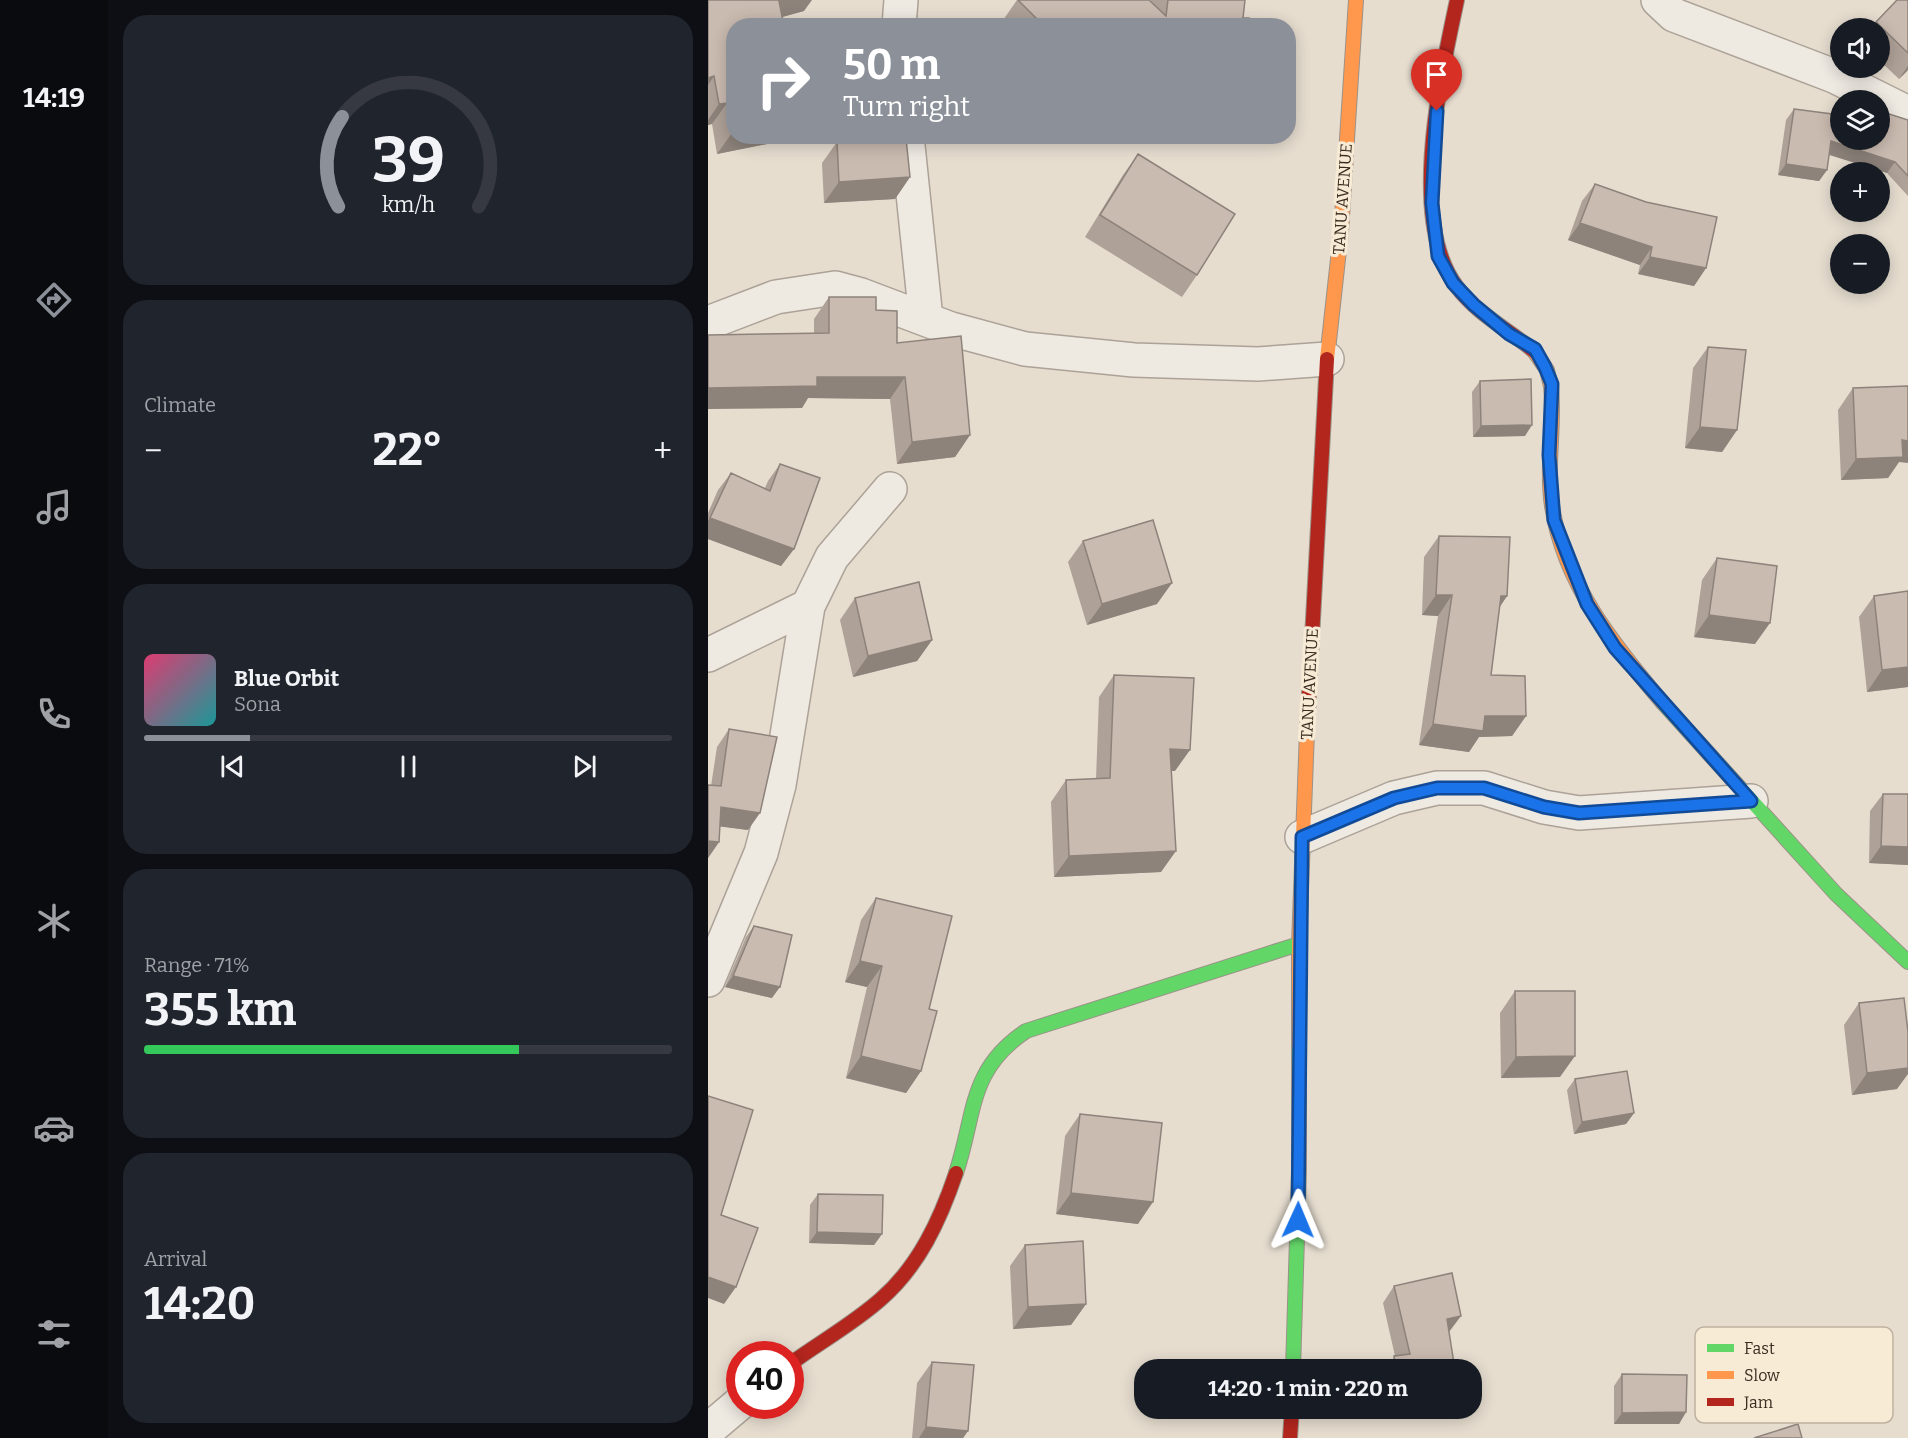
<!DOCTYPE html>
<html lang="en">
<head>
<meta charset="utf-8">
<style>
  body { margin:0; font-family:Bitter,serif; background:#20242c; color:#f1f3f6; height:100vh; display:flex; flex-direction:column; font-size:22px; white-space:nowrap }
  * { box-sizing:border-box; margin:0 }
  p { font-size:20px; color:#9ea1a6 }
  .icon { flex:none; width:33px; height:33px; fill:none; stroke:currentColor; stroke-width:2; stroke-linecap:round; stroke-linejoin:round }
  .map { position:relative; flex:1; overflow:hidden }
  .sheet { display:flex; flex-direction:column; gap:15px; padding:15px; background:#0d0f14; width:600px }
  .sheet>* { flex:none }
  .guide { position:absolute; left:18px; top:18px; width:570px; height:126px; border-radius:24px; box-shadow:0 3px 15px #0003; background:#8c9099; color:#fff; overflow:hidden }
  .tools { position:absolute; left:1122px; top:18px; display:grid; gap:12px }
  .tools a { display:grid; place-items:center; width:60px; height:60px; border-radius:50%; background:#171b24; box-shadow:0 3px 15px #0003; font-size:30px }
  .speed { position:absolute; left:18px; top:1341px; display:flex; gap:12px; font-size:30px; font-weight:700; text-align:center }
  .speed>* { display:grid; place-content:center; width:78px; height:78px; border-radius:50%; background:#171b24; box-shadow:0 3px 15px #0003; line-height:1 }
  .speed .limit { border:9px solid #d22; background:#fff; color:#111 }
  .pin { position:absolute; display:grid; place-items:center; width:51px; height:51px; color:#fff; margin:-62px -26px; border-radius:50% 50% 50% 0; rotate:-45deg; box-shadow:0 0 6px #0007 }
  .pin .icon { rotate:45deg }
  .me { position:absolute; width:66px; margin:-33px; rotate:1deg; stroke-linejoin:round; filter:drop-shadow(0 0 4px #0008) }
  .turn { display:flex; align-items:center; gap:21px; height:126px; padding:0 18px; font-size:27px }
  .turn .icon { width:78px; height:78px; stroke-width:2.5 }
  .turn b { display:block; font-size:42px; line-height:51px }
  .big { font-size:45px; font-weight:700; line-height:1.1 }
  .sheet .widget { flex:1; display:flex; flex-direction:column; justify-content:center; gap:9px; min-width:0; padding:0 21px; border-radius:24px; background:#20242c }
  .sheet .dial { align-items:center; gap:0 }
  .dial svg { height:156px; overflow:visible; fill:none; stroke:#363941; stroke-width:7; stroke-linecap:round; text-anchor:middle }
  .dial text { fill:#f1f3f6; stroke:none }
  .song { display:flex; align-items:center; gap:18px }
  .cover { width:72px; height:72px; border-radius:9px; background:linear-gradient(135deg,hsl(340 70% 55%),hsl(180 70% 35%)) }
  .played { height:6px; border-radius:3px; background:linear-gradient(90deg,#8c9099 20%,#363941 20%) }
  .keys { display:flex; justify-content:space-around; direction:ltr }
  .heat { display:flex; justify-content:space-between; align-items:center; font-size:33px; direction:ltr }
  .charge { height:9px; border-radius:4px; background:linear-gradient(90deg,#34c759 71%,#363941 0) }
  .trip { position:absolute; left:426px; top:1359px; width:348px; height:60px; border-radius:24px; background:#171b24; box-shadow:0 3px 15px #0003; font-weight:700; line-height:60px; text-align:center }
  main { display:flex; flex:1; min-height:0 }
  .tabs { display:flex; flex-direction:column; width:108px; justify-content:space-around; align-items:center; background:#090b0e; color:#9ea1a6 }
  .tabs .icon { width:42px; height:42px }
  .tabs .selected { color:#8c9099 }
  .tabs b { font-size:27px; color:#f1f3f6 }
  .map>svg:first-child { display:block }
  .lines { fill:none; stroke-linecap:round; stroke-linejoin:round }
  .street-casing { stroke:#aca297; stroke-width:36 }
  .fast-casing { stroke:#9b9288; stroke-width:16 }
  .slow-casing { stroke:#9b9288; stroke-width:16 }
  .jam-casing { stroke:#9b9288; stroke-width:16 }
  .street { stroke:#eee9e1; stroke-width:33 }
  .fast { stroke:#63d668; stroke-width:14 }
  .slow { stroke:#ff974d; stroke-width:14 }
  .jam { stroke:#b3261e; stroke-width:14 }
  .wall { fill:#aea197 }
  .shaded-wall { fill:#8d837b }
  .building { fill:#cabbb0; stroke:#8d837b; stroke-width:1.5 }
  .route-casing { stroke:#114b97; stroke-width:15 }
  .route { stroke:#1a73e8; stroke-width:10 }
  .labels { text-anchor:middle; stroke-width:6; stroke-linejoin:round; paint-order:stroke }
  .street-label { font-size:16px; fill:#3c2b1f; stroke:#f7ebd6 }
  .key { fill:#f7ebd6; stroke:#bfb19f; stroke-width:1.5 }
  .key-label { font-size:16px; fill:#3c2b1f }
</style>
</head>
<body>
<main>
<nav class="tabs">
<b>14:19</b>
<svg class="icon selected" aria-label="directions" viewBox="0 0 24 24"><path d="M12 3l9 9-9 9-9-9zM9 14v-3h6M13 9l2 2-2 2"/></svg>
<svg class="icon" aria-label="music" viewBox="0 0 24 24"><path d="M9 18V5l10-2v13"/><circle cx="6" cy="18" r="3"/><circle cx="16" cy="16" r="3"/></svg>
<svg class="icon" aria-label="phone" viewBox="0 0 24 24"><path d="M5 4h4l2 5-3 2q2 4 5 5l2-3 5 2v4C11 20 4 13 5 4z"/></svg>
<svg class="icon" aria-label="climate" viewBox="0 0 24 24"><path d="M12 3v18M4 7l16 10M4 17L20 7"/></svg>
<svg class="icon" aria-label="car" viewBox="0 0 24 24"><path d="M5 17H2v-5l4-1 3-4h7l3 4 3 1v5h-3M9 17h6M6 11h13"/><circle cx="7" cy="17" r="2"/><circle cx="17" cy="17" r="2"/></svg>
<svg class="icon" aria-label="filters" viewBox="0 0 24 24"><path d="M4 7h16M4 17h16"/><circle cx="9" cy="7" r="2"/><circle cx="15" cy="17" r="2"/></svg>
</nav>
<section class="sheet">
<div class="widget dial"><svg viewBox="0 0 100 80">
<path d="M14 69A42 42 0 1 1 86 69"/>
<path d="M14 69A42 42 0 0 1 16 23" stroke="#8c9099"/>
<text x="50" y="56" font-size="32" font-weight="700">39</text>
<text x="50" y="72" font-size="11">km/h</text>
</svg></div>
<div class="widget"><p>Climate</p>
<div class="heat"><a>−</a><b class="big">22°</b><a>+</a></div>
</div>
<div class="widget">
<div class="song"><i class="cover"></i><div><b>Blue Orbit</b><p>Sona</p></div></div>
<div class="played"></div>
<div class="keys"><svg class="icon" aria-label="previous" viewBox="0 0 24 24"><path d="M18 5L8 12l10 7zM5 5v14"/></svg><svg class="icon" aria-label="pause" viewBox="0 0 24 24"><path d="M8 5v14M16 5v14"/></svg><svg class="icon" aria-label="next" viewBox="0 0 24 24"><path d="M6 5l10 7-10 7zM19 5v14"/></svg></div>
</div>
<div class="widget"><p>Range · 71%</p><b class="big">355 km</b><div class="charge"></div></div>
<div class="widget"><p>Arrival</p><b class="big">14:20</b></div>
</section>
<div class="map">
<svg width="1200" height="1438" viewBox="0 0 1200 1438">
  <rect width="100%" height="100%" fill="#e6ddcf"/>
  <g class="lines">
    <!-- street casing -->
    <g class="street-casing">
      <path id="street" d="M 950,0 L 966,15 L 1126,76 L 1200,113
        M 191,26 L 193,0
        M 199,136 L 218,319
        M 0,323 L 68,297 L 127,288 L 153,295 L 243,329 L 317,349 L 426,360 L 550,364 L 619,359
        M 0,655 L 100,606
        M 594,837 L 686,798 L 729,788 L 776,788 L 836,807 L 871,813 L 1043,801
        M 0,980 L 53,853 L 71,785 L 100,606 L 124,557 L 182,489
        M 0,1430 L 32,1403"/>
    </g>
    <!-- fast casing -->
    <g class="fast-casing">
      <path id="fast" d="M 955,703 L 1128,894 L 1200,962
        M 248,1173 C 268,1113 260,1070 318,1031 L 591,944
        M 585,1370 L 591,1172 L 591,1046"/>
    </g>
    <!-- slow casing -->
    <g class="slow-casing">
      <path id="slow" d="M 826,351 L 839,370 L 843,386 C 847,426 838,466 844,506 C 856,584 905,644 955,703
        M 619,359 L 633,232 L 648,0
        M 591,1046 L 591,944 L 599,731"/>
    </g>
    <!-- jam casing -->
    <g class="jam-casing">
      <path id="jam" d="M 749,0 C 733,76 699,221 749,287 C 769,314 801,330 826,351
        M 599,731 L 619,359
        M 82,1364 C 112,1342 145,1324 173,1299 C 211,1266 232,1220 248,1173
        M 582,1438 L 584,1408"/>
    </g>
    <!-- street -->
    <use href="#street" class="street"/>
    <!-- fast -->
    <use href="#fast" class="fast"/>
    <!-- slow -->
    <use href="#slow" class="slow"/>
    <!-- jam -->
    <use href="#jam" class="jam"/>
  </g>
  <!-- wall -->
  <path class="wall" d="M 0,0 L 96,11 L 74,17 L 79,140 L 9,154 L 4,124 L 0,125 Z
    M 309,0 L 443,2 L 443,0 L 537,0 L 535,18 L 540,26 L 291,26 Z
    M 1200,0 L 1200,70 L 1191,79 L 1172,61 L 1172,28 L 1163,28 L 1168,22 Z
    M 1086,109 L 1132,140 L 1200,120 L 1200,196 L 1179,173 L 1121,154 L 1119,170 L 1111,181 L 1070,175 L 1078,120 Z
    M 129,142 L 202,177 L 187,199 L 116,203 L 114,163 Z
    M 430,154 L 489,275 L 474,297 L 377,237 L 415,175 Z
    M 887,184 L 998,268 L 986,286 L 930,274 L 932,265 L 860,240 L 874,201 Z
    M 121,297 L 168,310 L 189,343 L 262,435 L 247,457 L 189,464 L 182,399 L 100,398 L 94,408 L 106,334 L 106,319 Z
    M 1000,347 L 1029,430 L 1014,452 L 977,448 L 985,368 Z
    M 772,381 L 817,436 L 765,437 L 764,392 Z
    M 1145,388 L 1191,462 L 1180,478 L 1133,480 L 1130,410 Z
    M 72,464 L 86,549 L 73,566 L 0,539 L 0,513 L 10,490 L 23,473 L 57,488 L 60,481 Z
    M 731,536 L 799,596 L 792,606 L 783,675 L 818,716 L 804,736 L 771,737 L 761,752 L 711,745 L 730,616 L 714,615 L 716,557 Z
    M 375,541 L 449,604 L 379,625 L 360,562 Z
    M 1009,558 L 1047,644 L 986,637 L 994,580 Z
    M 1200,591 L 1200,687 L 1159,692 L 1151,617 L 1166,596 Z
    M 147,598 L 224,640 L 209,661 L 145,677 L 132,620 Z
    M 406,675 L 467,771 L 463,771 L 453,872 L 346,877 L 343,802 L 358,780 L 388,779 L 391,697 Z
    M 21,729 L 40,830 L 12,826 L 11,842 L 0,858 L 0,785 L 3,786 L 9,747 Z
    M 1175,794 L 1200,865 L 1161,863 L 1162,811 Z
    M 168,898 L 221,1009 L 213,1071 L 198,1093 L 138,1078 L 159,987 L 137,982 L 153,920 Z
    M 46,926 L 64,998 L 17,987 L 38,937 Z
    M 807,991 L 852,1077 L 793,1078 L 792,1013 Z
    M 1151,1003 L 1189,1089 L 1144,1095 L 1136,1025 Z
    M 867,1079 L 926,1113 L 918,1124 L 866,1134 L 859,1090 Z
    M 372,1114 L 430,1224 L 348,1214 L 357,1136 Z
    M 110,1194 L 174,1234 L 166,1245 L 101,1243 L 102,1205 Z
    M 317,1245 L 378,1304 L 363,1325 L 305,1329 L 302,1266 Z
    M 686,1286 L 741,1332 L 747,1370 L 677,1370 L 687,1356 L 675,1303 Z
    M 224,1362 L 260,1431 L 255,1438 L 204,1438 L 209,1383 Z
    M 914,1374 L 978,1412 L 971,1424 L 906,1424 L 906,1386 Z
    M 680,1408 L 740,1408 L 682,1419 Z"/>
  <!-- shaded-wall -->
  <path class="shaded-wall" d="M 75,0 L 104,0 L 96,11 L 56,22 L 71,1 Z
    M 1200,66 L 1200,70 L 1191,79 Z
    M 6,76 L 0,85 L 0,78 Z
    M 19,103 L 4,124 L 0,125 L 0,120 L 11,104 Z
    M 26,132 L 26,136 L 82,136 L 79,140 L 9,154 L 24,133 Z
    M 1123,141 L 1187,162 L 1179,173 L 1115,153 Z
    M 1078,164 L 1119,170 L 1111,181 L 1070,175 Z
    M 202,177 L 187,199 L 116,203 L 131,182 Z
    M 872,223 L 944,247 L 932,265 L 860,240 Z
    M 942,257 L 998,268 L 986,286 L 930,274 Z
    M 109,377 L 197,377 L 182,399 L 100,398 L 94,408 L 0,409 L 0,388 Z
    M 824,425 L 817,436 L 765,437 L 773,426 Z
    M 992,427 L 1029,430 L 1014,452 L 977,448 Z
    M 262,435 L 247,457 L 189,464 L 204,442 Z
    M 1194,440 L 1200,441 L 1200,463 L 1191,462 L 1180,478 L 1133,480 L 1148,459 Z
    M 2,518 L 86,549 L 73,566 L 0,539 L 0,521 Z
    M 464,583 L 449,604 L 379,625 L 394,604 Z
    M 728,595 L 744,595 L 730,616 L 714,615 Z
    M 793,596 L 799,596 L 785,617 Z
    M 1001,615 L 1062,623 L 1047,644 L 986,637 Z
    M 224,640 L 209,661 L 145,677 L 160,656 Z
    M 1200,667 L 1200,687 L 1159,692 L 1174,670 Z
    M 777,716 L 818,716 L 804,736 L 771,737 L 761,752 L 711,745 L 725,724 Z
    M 462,749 L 482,750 L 467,771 L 447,770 Z
    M 13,807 L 52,813 L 40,830 L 0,825 Z
    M 0,841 L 11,842 L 0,858 Z
    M 1173,846 L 1200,847 L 1200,865 L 1161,863 Z
    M 468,851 L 453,872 L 346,877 L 361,856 Z
    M 152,961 L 174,966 L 159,987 L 137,982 Z
    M 25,976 L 72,987 L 64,998 L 17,987 Z
    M 153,1056 L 213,1071 L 198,1093 L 138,1078 Z
    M 867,1056 L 852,1077 L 793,1078 L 808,1057 Z
    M 1200,1068 L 1200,1074 L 1189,1089 L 1144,1095 L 1159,1073 Z
    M 926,1113 L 918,1124 L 866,1134 L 874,1122 Z
    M 363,1193 L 445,1202 L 430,1224 L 348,1214 Z
    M 109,1232 L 174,1234 L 166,1245 L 101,1243 Z
    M 0,1277 L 28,1287 L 16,1304 L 0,1298 Z
    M 378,1304 L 363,1325 L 305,1329 L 320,1307 Z
    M 753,1316 L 741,1332 L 727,1335 L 739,1319 Z
    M 689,1408 L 740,1408 L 682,1419 Z
    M 978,1412 L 971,1424 L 906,1424 L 914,1413 Z
    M 218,1427 L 260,1431 L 255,1438 L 211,1438 Z"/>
  <!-- building -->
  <path class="building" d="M 0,0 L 75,0 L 71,1 L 76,26 L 26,26 L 26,132 L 24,133 L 19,103 L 11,104 L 6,76 L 0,78 Z
    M 310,0 L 441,0 L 458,16 L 460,0 L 537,0 L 535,18 L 541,18 L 540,26 L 336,26 Z
    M 1189,0 L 1200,0 L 1200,53 L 1168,22 Z
    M 1086,109 L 1132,115 L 1132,140 L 1172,140 L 1172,111 L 1200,120 L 1200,176 L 1187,162 L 1123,141 L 1119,170 L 1078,164 Z
    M 198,138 L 202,177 L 131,182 L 129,142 Z
    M 430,154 L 527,214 L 489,275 L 392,215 Z
    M 887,184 L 938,202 L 1009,217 L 998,268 L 942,257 L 944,247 L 872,223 Z
    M 121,297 L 168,297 L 168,310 L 189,311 L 189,343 L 253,336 L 262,435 L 204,442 L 197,377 L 109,377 L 109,386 L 0,388 L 0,335 L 121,333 Z
    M 1000,347 L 1038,350 L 1029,430 L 992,427 Z
    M 823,379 L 824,425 L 773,426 L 772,381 Z
    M 1200,386 L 1200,441 L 1194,440 L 1195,457 L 1148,459 L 1145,388 Z
    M 72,464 L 112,478 L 86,549 L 2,518 L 23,473 L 62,491 Z
    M 445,520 L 464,583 L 394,604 L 375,541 Z
    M 731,536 L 802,537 L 799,596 L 793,596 L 783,675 L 817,676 L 818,716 L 777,716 L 775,731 L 725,724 L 744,595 L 728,595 Z
    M 1009,558 L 1069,566 L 1062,623 L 1001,615 Z
    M 211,582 L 224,640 L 160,656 L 147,598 Z
    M 1200,591 L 1200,667 L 1174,670 L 1166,596 Z
    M 406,675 L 486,678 L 482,750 L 462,749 L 468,851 L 361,856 L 358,780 L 402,778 Z
    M 21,729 L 69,737 L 52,813 L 13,807 L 11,842 L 0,841 L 0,785 L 13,786 Z
    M 1175,794 L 1200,794 L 1200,847 L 1173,846 Z
    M 168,898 L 244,916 L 221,1009 L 229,1011 L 213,1071 L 153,1056 L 174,966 L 152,961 Z
    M 46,926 L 84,935 L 72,987 L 25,976 Z
    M 807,991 L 867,991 L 867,1056 L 808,1057 Z
    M 1196,998 L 1200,1032 L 1200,1068 L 1159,1073 L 1151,1003 Z
    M 919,1071 L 926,1113 L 874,1122 L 867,1079 Z
    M 0,1096 L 45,1110 L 13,1215 L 50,1228 L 28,1287 L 0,1277 Z
    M 372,1114 L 454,1123 L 445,1202 L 363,1193 Z
    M 110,1194 L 175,1195 L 174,1234 L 109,1232 Z
    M 375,1241 L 378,1304 L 320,1307 L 317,1245 Z
    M 744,1273 L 753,1316 L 739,1319 L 747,1370 L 688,1370 L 686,1356 L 702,1354 L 686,1286 Z
    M 224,1362 L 266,1365 L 260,1431 L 218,1427 Z
    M 914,1374 L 979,1375 L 978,1412 L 914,1413 Z
    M 1090,1424 L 1094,1438 L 1046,1438 Z"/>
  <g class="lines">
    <!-- route casing -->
    <g class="route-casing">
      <path id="route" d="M 590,1220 L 594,837 L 686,798 L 729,788 L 776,788 L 836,807 L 871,813 L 1043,801 L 907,648 L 879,604 L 846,520 L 841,455 L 844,384 L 837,367 L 827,349 L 801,334 L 766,305 L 745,283 L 730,256 L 724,203 L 729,111"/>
    </g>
    <!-- route -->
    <use href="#route" class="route"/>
  </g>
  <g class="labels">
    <!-- street labels -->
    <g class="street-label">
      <text transform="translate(634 199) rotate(-86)" y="6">TANU AVENUE</text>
      <text transform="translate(601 684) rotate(-87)" y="6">TANU AVENUE</text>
    </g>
  </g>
  <!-- legend -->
  <rect x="987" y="1327" width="198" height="96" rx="9" class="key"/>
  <rect x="999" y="1344" width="27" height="8" fill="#63d668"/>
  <rect x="999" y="1371" width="27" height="8" fill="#ff974d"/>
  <rect x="999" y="1398" width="27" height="8" fill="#b3261e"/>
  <g class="key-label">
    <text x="1036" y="1354">Fast</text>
    <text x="1036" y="1381">Slow</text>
    <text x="1036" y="1408">Jam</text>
  </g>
</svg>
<div class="tools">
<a><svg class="icon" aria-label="sound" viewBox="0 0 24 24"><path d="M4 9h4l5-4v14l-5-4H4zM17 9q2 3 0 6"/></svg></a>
<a><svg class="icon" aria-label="layers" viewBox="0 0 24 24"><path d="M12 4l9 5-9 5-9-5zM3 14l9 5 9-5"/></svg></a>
<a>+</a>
<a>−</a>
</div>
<div class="speed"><div class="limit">40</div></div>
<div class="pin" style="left:729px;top:111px;background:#d93025"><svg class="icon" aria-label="arrive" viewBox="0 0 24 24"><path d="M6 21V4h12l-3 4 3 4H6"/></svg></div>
<svg class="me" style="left:590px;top:1220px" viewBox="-20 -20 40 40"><path d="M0-17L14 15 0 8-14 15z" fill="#1a73e8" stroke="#fff" stroke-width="4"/></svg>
<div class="trip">14:20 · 1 min · 220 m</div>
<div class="guide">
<div class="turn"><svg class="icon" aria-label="right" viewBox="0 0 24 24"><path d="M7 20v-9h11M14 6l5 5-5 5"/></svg><div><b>50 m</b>Turn right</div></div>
</div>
</div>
</main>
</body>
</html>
